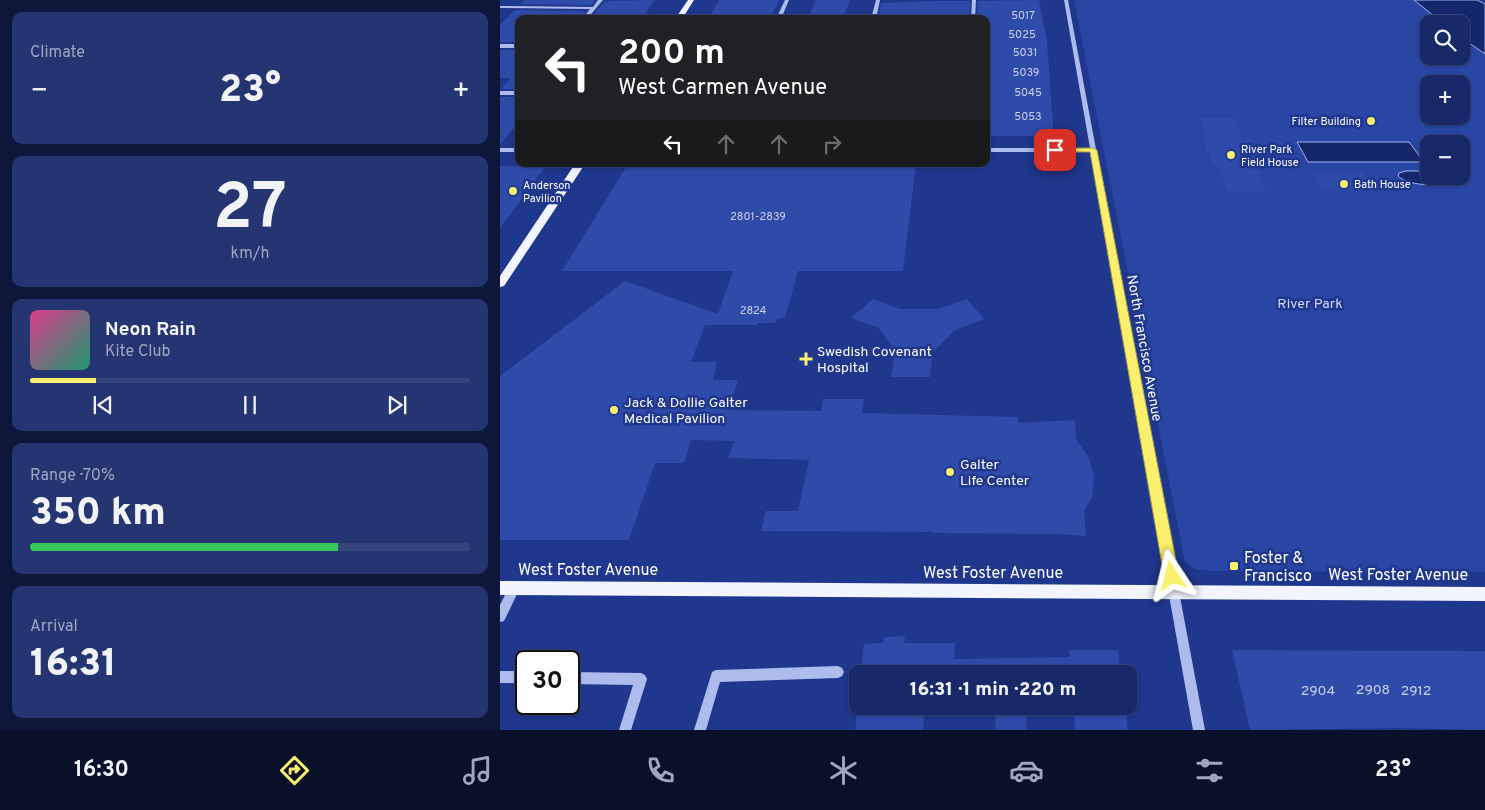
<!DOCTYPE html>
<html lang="en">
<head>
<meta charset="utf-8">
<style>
  body { margin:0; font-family:Overpass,sans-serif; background:#243571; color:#f1f3f6; height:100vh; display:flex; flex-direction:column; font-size:19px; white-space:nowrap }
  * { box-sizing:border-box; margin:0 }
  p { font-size:16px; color:#9ea6c0 }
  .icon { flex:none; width:28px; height:28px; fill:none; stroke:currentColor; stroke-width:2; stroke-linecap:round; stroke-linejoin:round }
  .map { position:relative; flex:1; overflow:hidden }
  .sheet { display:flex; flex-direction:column; gap:12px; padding:12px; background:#0d173a; width:500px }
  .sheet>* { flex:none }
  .hud { position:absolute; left:15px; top:15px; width:475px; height:152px; border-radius:10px; box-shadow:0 1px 4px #0004,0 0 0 1px #36457d; background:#202124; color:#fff; overflow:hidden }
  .buttons { position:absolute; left:920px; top:15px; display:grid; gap:10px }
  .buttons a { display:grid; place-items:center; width:50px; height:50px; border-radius:10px; background:#172969; box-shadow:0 1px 4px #0004,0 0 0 1px #36457d; font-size:25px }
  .speed { position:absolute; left:15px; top:650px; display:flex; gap:10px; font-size:25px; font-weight:700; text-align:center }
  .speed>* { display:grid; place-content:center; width:65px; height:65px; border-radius:50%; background:#172969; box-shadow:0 1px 4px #0004,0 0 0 1px #36457d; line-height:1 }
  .speed .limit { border:2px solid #111; border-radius:8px; background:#fff; color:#111 }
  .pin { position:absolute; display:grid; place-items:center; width:42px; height:42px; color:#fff; margin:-21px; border-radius:10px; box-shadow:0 2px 8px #0006 }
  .me { position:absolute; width:55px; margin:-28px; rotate:350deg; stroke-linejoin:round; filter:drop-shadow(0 0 4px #0008) }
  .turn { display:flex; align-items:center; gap:18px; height:105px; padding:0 20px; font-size:22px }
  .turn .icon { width:65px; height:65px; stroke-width:2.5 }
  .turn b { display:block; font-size:35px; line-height:42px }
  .lanes { display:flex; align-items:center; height:48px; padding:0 20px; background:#0003; justify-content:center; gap:25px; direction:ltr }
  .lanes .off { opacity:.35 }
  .big { font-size:38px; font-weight:800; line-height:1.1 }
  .sheet .card { flex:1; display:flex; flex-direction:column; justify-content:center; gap:8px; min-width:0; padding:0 18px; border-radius:10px; background:#243571 }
  .sheet .dial { align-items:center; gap:0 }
  .dial b { font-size:65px; line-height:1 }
  .song { display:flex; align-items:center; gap:15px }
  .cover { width:60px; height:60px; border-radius:8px; background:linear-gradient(135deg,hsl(330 70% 55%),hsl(160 70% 35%)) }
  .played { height:5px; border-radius:2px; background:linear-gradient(90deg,#faf06d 15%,#36457d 15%) }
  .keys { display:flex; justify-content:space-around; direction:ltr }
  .heat { display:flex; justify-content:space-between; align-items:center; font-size:28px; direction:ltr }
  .charge { height:8px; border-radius:4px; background:linear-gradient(90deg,#34c759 70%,#36457d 0) }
  .trip { position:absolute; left:349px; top:665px; width:288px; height:50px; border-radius:10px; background:#172969; box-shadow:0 1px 4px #0004,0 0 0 1px #36457d; font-weight:800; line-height:50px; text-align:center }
  .menu { display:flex; height:80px; justify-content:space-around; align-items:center; background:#09102a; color:#9ea6c0 }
  .menu .icon { width:35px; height:35px }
  .menu .on { color:#faf06d }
  .menu b { font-size:22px; color:#f1f3f6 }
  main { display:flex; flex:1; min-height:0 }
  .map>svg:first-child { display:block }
  .green { fill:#2946a5; fill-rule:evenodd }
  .water { fill:#15276b; stroke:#a0b3ed }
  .building { fill:#2f4baa }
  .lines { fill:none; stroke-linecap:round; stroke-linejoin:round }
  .minor { fill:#adbcec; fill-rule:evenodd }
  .major { fill:#f2f4ff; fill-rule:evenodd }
  .route { fill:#faf06d; stroke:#a29c47 }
  .poi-dot { fill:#faf06d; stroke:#1f378c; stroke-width:2 }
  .labels { text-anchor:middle; stroke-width:5; stroke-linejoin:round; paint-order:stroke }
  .number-label { font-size:11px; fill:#cbd2ea }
  .far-poi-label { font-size:11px; fill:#fff; stroke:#1f378c; text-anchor:start }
  .park-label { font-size:14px; fill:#d2dbf9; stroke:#1f378c }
  .street-label { font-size:14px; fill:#fff; stroke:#1f378c }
  .poi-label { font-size:14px; fill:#fff; stroke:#1f378c; text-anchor:start }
  .near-number-label { font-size:14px; fill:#cbd2ea }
  .near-poi-label { font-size:16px; fill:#fff; stroke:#1f378c; text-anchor:start }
  .near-street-label { font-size:16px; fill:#fff; stroke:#1f378c }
</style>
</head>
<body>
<main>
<section class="sheet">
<div class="card"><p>Climate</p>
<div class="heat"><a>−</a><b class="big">23°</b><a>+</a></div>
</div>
<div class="card dial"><b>27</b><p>km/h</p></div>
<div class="card">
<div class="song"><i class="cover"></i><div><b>Neon Rain</b><p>Kite Club</p></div></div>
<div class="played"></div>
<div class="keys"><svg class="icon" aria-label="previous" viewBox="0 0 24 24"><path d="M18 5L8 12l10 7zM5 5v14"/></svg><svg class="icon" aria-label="pause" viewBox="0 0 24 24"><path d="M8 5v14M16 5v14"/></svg><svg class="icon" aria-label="next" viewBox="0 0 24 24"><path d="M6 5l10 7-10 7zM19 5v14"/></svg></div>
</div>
<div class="card"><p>Range · 70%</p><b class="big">350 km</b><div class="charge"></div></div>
<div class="card"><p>Arrival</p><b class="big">16:31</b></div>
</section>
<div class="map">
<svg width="985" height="730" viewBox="0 0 985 730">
  <rect width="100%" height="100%" fill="#1f378c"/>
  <!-- green -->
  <path class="green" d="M 574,0 L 914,0 L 944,24 L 929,24 L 929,56 L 961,56 L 961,37 L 985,54 L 985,572 L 710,571 L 695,569 L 685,561 ZM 929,84 L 961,84 L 961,116 L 929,116 ZM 929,144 L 961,144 L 961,176 L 929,176 Z"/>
  <!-- water -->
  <path class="water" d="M 914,0 L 977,0 L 985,4 L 985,54 L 961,37 L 961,24 L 944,24 Z
    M 797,142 L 909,142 L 924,162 L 808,162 Z
    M 906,171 L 929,171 L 929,176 L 945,176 L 947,180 C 939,188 906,185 898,176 L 899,173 Z"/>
  <!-- building -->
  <path class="building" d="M 25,0 L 94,0 L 95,1 L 92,5 L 20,4 Z
    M 154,0 L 143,19 L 90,19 L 105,1 Z
    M 219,0 L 279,0 L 271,17 L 208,19 Z
    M 316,0 L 350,0 L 343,19 L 308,19 Z
    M 539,0 L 547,42 L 554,139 L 533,138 L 533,136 L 486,136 L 486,19 L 477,19 L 478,1 Z
    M 434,1 L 470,1 L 469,19 L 378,19 L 381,3 Z
    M 15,10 L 86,11 L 80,19 L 19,19 L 19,42 L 0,42 L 0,25 Z
    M 0,50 L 19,50 L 19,89 L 1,89 L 11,78 L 0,78 Z
    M 0,97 L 19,97 L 19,130 L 13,129 L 0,145 Z
    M 699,118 L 734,118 L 743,140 L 749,140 L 761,164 L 754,164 L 766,191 L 727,191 L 717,164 L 712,164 L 704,140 L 708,140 Z
    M 21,164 L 45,164 L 43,166 L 46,166 L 0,228 L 0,166 L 19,166 Z
    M 128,164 L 416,164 L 403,271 L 298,271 L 285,318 L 277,319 L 275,323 L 258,323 L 257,325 L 205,325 L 191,362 L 217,362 L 213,380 L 238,380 L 229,410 L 321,411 L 323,399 L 364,399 L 362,413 L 518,417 L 518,423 L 575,420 L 576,439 L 589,458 L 594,477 L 592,497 L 584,511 L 586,536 L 558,534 L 435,533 L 432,532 L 261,531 L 266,511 L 298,511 L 309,460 L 228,458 L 234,441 L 191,440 L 184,463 L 155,463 L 129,540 L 0,540 L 0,376 L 125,281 L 218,314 L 233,271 L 62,271 Z
    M 812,172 L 863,172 L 873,189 L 864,189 L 865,191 L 832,192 L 831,189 L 821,189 Z
    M 373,299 L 400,309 L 438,309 L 467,299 L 484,319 L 455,330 L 433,352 L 430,377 L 391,377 L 395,351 L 379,328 L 351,318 Z
    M 405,636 L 404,643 L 455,643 L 454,659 L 570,657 L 569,650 L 618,650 L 621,674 L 361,674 L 364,644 L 383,643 L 384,637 Z
    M 732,650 L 985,651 L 985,730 L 900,728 L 750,730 Z
    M 358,706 L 625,706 L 628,730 L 575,730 L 574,711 L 526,712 L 527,730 L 496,730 L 495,711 L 424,712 L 423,730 L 355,730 Z"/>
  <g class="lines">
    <!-- minor -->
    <path class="minor" d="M 98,0 L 103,0 L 87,19 L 82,19 L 90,9 L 0,8 L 0,6 L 93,7 Z
      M 285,0 L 289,0 L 281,19 L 276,19 Z
      M 376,0 L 380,0 L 376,19 L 371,19 Z
      M 472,0 L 476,0 L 475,19 L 471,19 Z
      M 564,0 L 568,0 L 705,730 L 693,730 L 590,152 L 486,152 L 486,148 L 590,148 Z
      M 0,44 L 19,44 L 19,48 L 0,48 Z
      M 0,91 L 19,91 L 19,95 L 0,95 Z
      M 0,148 L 19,148 L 19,152 L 0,152 Z
      M 14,583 L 18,585 L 20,588 L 4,621 L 0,622 L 0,605 L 10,585 Z
      M 338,666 L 342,668 L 344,672 L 342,676 L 338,678 L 220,682 L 206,730 L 194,730 L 212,672 L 216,670 Z
      M 0,671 L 26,671 L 26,683 L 0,683 Z
      M 69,672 L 141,673 L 145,675 L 147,679 L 131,730 L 119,730 L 133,685 L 69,684 Z"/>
    <!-- major -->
    <path class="major" d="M 188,0 L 194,0 L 182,19 L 175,19 Z
      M 75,164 L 85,164 L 4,286 L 0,287 L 0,276 Z
      M 0,581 L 985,587 L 985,601 L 0,595 Z"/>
  </g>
  <!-- route -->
  <path class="route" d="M 552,148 L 593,148 L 597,150 L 679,576 L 677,581 L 672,582 L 666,581 L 664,576 L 590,152 L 552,152 Z"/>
  <!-- markers -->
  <g class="poi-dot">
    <circle cx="871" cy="121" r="5"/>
    <circle cx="731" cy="155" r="5"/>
    <circle cx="844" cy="184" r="5"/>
    <circle cx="13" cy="191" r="5"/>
    <path d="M303.5 351.5h5v5h5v5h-5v5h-5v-5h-5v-5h5z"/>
    <circle cx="114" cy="410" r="5"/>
    <circle cx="450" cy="472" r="5"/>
    <rect x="729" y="561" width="10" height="10" rx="2.5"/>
  </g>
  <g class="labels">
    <!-- number labels -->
    <g class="number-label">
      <text x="523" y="19">5017</text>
      <text x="522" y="38">5025</text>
      <text x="525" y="56">5031</text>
      <text x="526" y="76">5039</text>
      <text x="528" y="96">5045</text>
      <text x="528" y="120">5053</text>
      <text x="258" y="220">2801-2839</text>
      <text x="253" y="314">2824</text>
    </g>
    <!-- far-poi labels -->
    <g class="far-poi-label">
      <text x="861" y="125" text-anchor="end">Filter Building</text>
      <text x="741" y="153">River Park<tspan x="741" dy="13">Field House</tspan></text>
      <text x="854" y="188">Bath House</text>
      <text x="23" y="189">Anderson<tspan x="23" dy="13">Pavilion</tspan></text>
    </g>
    <!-- park labels -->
    <g class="park-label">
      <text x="810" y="308">River Park</text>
    </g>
    <!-- street labels -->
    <g class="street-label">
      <text transform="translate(645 348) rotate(80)" y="5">North Francisco Avenue</text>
    </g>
    <!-- poi labels -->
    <g class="poi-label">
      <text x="317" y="356">Swedish Covenant<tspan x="317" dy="16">Hospital</tspan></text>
      <text x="124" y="407">Jack &amp; Dollie Galter<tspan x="124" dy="16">Medical Pavilion</tspan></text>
      <text x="460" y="469">Galter<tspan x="460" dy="16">Life Center</tspan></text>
    </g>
    <!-- near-number labels -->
    <g class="near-number-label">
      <text x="873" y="694">2908</text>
      <text x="818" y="695">2904</text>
      <text x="916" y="695">2912</text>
    </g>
    <!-- near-poi labels -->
    <g class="near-poi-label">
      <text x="744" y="563">Foster &amp;<tspan x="744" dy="18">Francisco</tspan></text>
    </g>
    <!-- near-street labels -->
    <g class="near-street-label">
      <text x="88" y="575">West Foster Avenue</text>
      <text x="493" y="578">West Foster Avenue</text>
      <text x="898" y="580">West Foster Avenue</text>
    </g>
  </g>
</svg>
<div class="buttons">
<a><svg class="icon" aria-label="search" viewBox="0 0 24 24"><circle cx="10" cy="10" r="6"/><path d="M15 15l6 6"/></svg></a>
<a>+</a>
<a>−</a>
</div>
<div class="speed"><div class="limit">30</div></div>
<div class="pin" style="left:555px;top:150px;background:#d93025"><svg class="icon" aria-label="arrive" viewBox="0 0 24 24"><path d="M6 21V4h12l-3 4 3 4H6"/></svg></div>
<svg class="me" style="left:672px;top:576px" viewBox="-20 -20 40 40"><path d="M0-17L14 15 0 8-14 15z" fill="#faf06d" stroke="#fff" stroke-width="4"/></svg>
<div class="trip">16:31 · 1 min · 220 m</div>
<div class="hud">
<div class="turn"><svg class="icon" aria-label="left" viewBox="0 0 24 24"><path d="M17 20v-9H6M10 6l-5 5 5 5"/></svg><div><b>200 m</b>West Carmen Avenue</div></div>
<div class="lanes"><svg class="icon" aria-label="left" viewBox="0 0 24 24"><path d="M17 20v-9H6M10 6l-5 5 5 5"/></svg><svg class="icon off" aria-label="ahead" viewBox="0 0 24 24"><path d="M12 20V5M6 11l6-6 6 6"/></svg><svg class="icon off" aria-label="ahead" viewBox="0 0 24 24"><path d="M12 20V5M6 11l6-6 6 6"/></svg><svg class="icon off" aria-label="right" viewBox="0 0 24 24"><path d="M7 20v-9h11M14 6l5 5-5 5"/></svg></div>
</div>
</div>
</main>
<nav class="menu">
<b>16:30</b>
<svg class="icon on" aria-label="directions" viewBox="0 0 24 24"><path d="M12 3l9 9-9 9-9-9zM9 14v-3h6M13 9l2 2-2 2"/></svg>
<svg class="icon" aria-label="music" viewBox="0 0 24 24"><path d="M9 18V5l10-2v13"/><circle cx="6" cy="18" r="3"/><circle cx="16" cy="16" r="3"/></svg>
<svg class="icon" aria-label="phone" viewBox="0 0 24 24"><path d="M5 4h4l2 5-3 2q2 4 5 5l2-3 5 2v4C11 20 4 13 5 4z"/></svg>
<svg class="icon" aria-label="climate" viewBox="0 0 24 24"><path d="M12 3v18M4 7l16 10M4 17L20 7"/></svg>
<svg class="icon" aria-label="car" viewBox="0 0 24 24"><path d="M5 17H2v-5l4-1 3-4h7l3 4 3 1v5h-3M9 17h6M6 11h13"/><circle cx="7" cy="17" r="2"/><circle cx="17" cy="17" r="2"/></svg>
<svg class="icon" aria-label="filters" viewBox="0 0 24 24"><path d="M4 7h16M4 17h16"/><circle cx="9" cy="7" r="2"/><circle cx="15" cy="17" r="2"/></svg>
<b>23°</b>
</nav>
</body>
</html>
